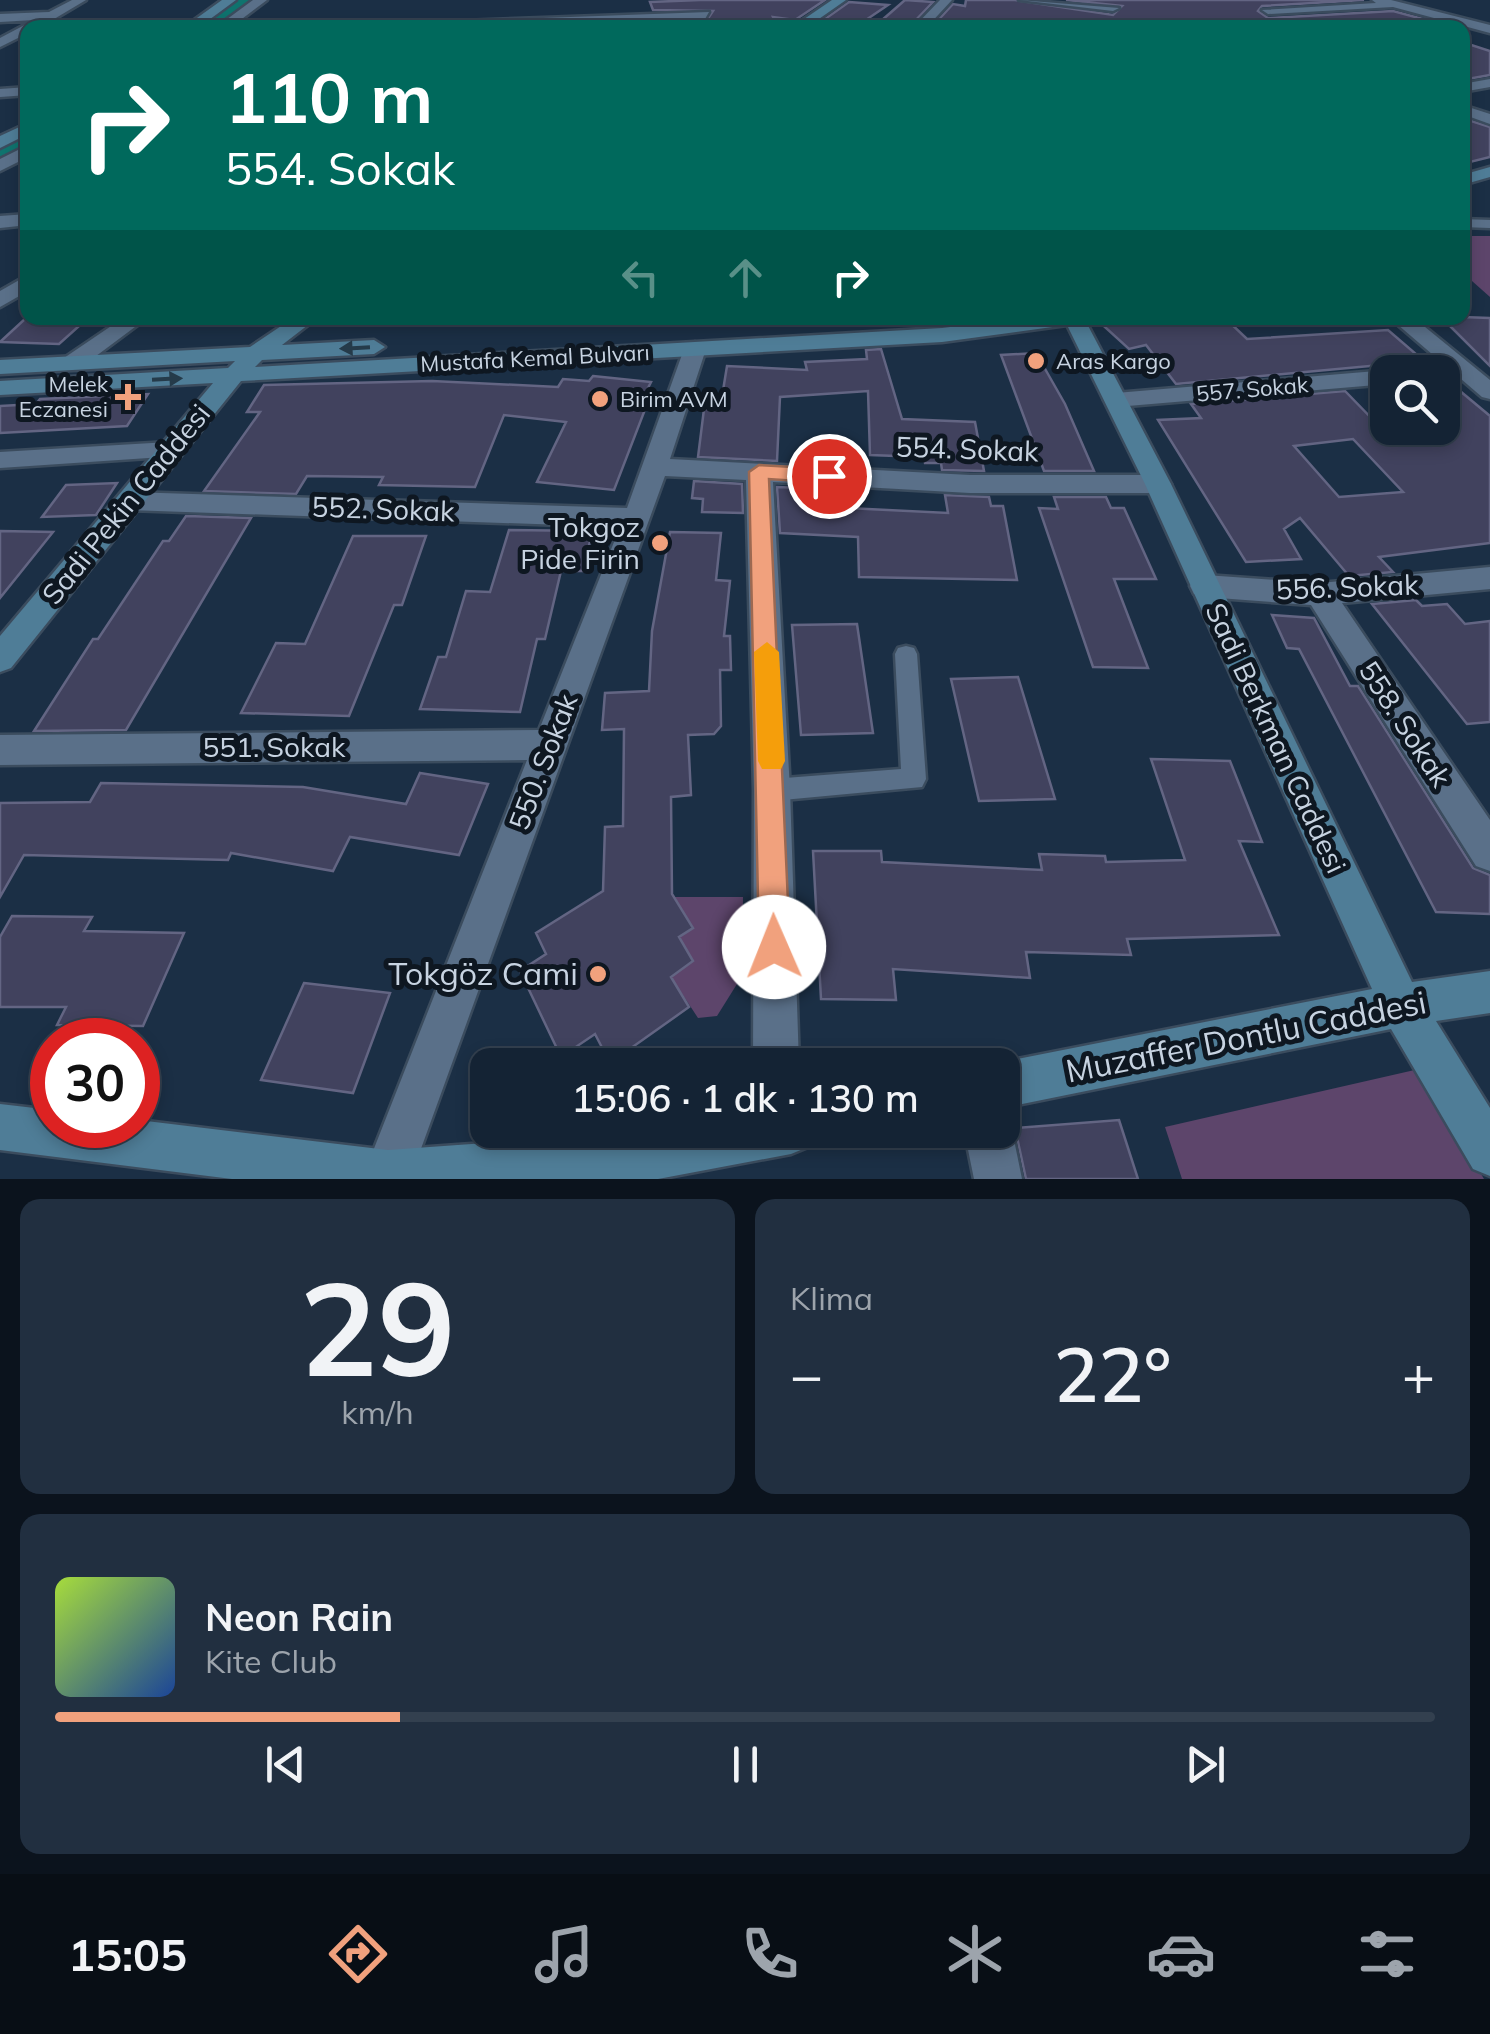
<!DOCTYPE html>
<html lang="tr">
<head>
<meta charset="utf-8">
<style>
  body { margin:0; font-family:Mulish,sans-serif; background:#212f40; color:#f1f3f6; height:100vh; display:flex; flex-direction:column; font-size:38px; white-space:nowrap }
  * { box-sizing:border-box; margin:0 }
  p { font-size:32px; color:#9da4ac }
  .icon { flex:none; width:55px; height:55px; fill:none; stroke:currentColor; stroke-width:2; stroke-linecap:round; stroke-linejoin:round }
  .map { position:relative; height:1179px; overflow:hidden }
  .sheet { display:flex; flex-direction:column; gap:20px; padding:20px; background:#0b131d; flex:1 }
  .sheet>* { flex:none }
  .guide { position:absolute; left:20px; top:20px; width:1450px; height:305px; border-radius:20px; box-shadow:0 5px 15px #0003,0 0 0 2px #33404f; background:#00695c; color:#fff; overflow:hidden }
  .fabs { position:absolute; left:1370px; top:355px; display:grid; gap:20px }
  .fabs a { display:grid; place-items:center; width:90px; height:90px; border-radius:20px; background:#142334; box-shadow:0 5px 15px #0003,0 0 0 2px #33404f; font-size:50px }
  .speed { position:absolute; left:30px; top:1018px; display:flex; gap:20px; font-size:50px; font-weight:700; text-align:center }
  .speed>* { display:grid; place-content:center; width:130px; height:130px; border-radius:50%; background:#142334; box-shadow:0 5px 15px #0003,0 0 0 2px #33404f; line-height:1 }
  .speed .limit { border:15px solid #d22; background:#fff; color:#111 }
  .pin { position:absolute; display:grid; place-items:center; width:85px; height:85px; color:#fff; margin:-42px; border:5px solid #fff; border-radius:50%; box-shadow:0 2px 10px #0007 }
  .me { position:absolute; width:110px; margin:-55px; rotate:359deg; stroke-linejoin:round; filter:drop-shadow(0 0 8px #0008) }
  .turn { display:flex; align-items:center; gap:35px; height:210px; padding:0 40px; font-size:45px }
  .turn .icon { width:130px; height:130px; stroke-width:2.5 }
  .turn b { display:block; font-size:70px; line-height:85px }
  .lanes { display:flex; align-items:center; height:95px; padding:0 40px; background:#0003; justify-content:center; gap:50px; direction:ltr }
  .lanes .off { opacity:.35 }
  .big { font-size:75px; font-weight:600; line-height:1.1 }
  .sheet .card { flex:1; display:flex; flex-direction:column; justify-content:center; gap:15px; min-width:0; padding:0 35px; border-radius:20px; background:#212f40 }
  .sheet .dial { align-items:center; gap:0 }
  .dial b { font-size:130px; line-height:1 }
  .song { display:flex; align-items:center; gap:30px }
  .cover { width:120px; height:120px; border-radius:15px; background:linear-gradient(135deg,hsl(80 70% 55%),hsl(220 70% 35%)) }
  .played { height:10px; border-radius:5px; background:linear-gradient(90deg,#f1a17d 25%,#33404f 25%) }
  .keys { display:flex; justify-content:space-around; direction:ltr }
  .heat { display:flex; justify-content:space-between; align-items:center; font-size:55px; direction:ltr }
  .sheet .tiles { flex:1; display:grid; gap:20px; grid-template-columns:1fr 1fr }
  .card:last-child { grid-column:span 2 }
  .trip { position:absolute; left:470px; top:1048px; width:550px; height:100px; border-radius:20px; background:#142334; box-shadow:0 5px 15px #0003,0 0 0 2px #33404f; font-weight:600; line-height:100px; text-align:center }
  .tab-bar { display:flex; height:160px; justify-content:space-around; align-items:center; background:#080e15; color:#9da4ac }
  .tab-bar .icon { width:70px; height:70px }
  .tab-bar .current { color:#f1a17d }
  .tab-bar b { font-size:45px; color:#f1f3f6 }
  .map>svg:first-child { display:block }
  .green { fill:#5d456b }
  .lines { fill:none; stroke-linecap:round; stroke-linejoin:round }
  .canal { fill:#0f736e; fill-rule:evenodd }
  .building { fill:#41425e; stroke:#636583; stroke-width:2.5; fill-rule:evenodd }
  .lane-casing { stroke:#3b4c5e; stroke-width:5 }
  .street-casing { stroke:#3b4c5e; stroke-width:5 }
  .secondary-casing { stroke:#3b4c5e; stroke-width:5 }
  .lane { fill:#5a7089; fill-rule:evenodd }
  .street { fill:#5a7089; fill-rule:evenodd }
  .secondary { fill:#4f7d97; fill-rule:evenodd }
  .oneway { fill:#253b4a }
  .route { fill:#f1a17d; stroke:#9d6951; stroke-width:2.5 }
  .slow { fill:#f59e0b }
  .poi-dot { fill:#f1a17d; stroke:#0e1721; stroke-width:4 }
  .labels { text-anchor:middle; stroke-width:10; stroke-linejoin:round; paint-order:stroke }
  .far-street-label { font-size:22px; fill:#c7d3e1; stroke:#0e1721 }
  .far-poi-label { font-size:22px; fill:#c7d3e1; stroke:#0e1721; text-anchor:start }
  .street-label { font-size:28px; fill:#c7d3e1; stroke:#0e1721 }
  .poi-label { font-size:28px; fill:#c7d3e1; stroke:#0e1721; text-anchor:end }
  .near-poi-label { font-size:32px; fill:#c7d3e1; stroke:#0e1721; text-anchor:end }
  .near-street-label { font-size:32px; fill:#c7d3e1; stroke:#0e1721 }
</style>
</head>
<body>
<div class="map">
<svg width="1490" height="1179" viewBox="0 0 1490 1179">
  <rect width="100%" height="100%" fill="#1b2f45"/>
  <!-- green -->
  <path class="green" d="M 1463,236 L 1490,236 L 1490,297 L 1463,273 Z
    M 674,897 L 743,897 L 742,976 L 717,1016 L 698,1018 L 671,977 L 693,961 L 679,937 L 693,927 Z
    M 1419,1069 L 1484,1179 L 1182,1179 L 1165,1127 Z"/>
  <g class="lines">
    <!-- canal -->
    <path class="canal" d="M 234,0 L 250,0 L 212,28 L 195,28 Z
      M 28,133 L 28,146 L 0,160 L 0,146 Z"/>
  </g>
  <!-- building -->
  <path class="building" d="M 700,0 L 825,0 L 795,20 L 773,17 L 778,28 L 659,28 L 658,24 L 705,23 L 713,11 L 653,10 L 650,2 Z
    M 905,0 L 933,2 L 911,25 L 881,21 Z
    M 966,0 L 1015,0 L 1113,15 L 1122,6 L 1066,0 L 1364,0 L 1262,6 L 1258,11 L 1268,18 L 1393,11 L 1419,18 L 1379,28 L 932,27 L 953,4 L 965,6 Z
    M 849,2 L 888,5 L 854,28 L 818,24 Z
    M 1462,42 L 1490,51 L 1490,75 L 1462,80 Z
    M 1462,118 L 1490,127 L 1490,157 L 1462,164 Z
    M 1462,317 L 1490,318 L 1490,366 L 1442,318 Z
    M 26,318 L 88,318 L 59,344 L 0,342 Z
    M 1095,318 L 1225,318 L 1247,339 L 1388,330 L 1424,361 L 1176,384 L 1146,345 L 1129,349 Z
    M 881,349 L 902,419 L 975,422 L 984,471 L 942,470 L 941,463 L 925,463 L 924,457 L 870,455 L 868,391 L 780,397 L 777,461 L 698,457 L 704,409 L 720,409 L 727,366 L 807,370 L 805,362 L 867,359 L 866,350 Z
    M 1036,353 L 1065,404 L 1094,471 L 1044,471 L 1001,355 Z
    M 593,376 L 651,382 L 646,392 L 651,394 L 614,490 L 537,482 L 566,422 L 504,415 L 475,487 L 379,485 L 383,477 L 307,476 L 296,494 L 204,491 L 260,412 L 247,412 L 264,385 L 432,381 L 558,387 L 563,379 L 589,381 Z
    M 1442,376 L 1490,416 L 1490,543 L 1379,557 L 1393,572 L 1349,576 L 1300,518 L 1284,529 L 1301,559 L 1246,562 L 1158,420 L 1201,418 L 1191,404 L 1345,391 L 1381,428 L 1442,428 ZM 1353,439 L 1403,492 L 1339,497 L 1294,446 Z
    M 148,394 L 127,426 L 0,433 L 0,406 L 36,404 L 40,399 Z
    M 694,481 L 742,484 L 743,513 L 702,512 L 703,499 L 692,498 Z
    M 117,483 L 96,515 L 42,517 L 66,485 Z
    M 777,487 L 827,489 L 827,507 L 948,513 L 945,495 L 989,497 L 991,506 L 1003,506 L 1017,580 L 859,577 L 858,537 L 780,533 Z
    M 1054,497 L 1106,497 L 1111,508 L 1124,508 L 1156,579 L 1114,579 L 1148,668 L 1093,667 L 1039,508 L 1058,509 Z
    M 186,516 L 251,518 L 126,730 L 34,731 L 93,639 L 98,639 L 163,541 L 169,541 Z
    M 509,530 L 592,531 L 584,571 L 561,571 L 545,639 L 537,639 L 520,712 L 420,709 L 438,657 L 446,657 L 466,591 L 490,592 Z
    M 0,531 L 53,532 L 0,598 Z
    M 670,532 L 721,533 L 716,580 L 730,581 L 724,636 L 730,636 L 731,670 L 720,670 L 721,726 L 714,734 L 688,735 L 691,795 L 671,797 L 672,894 L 693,928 L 679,937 L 693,961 L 671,977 L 689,1007 L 610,1063 L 595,1034 L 561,1057 L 520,971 L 546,954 L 536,933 L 603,891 L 605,827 L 623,826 L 624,729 L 602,730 L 605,693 L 649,691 L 652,631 Z
    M 353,536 L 426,536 L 402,605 L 394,605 L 349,716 L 241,713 L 276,643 L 305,644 Z
    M 1416,600 L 1422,606 L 1447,604 L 1465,624 L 1490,621 L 1490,722 L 1467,724 L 1372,604 Z
    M 1272,615 L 1314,618 L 1350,686 L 1358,686 L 1473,868 L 1490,875 L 1490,914 L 1436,912 L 1299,649 L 1287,648 Z
    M 857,624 L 873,733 L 801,735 L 792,625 Z
    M 1018,677 L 1055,799 L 979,801 L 951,679 Z
    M 1151,759 L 1230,761 L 1262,842 L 1239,841 L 1279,935 L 1127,939 L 1131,955 L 1026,952 L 1030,978 L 893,969 L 896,1000 L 821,999 L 813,851 L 881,851 L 882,862 L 1042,870 L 1039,854 L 1105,856 L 1106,862 L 1185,860 Z
    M 420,773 L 488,784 L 459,855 L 350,837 L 333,871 L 231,853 L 228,860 L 24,855 L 0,897 L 0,803 L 90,802 L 101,783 L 303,787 L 406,804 Z
    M 12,916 L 92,917 L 84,931 L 184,933 L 143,1026 L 57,1025 L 66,1007 L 0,1007 L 0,937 Z
    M 304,983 L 390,993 L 353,1093 L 261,1080 Z
    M 1119,1120 L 1138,1179 L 1026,1179 L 1015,1128 Z"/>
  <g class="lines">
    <!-- lane casing -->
    <g class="lane-casing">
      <path id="lane" d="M 1462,219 L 1490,220 L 1490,228 L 1462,227 Z
        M 906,646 L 914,648 L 917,654 L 926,779 L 922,787 L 772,801 L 763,798 L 760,790 L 763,782 L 772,779 L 901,769 L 895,654 L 898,648 Z"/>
    </g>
    <!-- street casing -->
    <g class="street-casing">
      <path id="street" d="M 72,0 L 86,0 L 39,28 L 28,28 L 28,33 L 0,47 L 0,38 L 34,20 L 0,22 L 0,14 L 49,12 Z
        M 253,0 L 267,0 L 230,28 L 215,28 Z
        M 940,0 L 952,0 L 926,28 L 913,28 Z
        M 1019,0 L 1119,8 L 1113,11 Z
        M 1372,0 L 1391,0 L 1490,25 L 1490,33 L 1393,7 L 1268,14 L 1262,10 L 1376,3 Z
        M 709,12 L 705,19 L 375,28 L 381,24 Z
        M 1490,79 L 1490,87 L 1462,92 L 1462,84 Z
        M 28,87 L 28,95 L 0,97 L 0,89 Z
        M 1462,105 L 1490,114 L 1490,124 L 1462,114 Z
        M 28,145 L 28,157 L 0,171 L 0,159 Z
        M 28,214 L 28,225 L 0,228 L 0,216 Z
        M 28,275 L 28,291 L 0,307 L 0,291 Z
        M 123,318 L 147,318 L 80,368 L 64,368 L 64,358 Z
        M 1390,318 L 1414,318 L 1490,380 L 1490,399 L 1482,397 Z
        M 695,342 L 706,349 L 670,459 L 970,475 L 1158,475 L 1171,484 L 1158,493 L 970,493 L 773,482 L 790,790 L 799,1065 L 753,1065 L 754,790 L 746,480 L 665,476 L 410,1179 L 362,1179 L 527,760 L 0,765 L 0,735 L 539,730 L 620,527 L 129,510 L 115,501 L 129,492 L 627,508 L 684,349 Z
        M 1388,370 L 1397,372 L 1388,372 L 1388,384 L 1116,407 L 1104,400 L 1116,393 Z
        M 169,442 L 182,450 L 178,456 L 0,468 L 0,452 Z
        M 1490,567 L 1490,589 L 1342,603 L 1490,820 L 1490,871 L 1476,866 L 1311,605 L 1205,597 L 1194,594 L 1190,586 L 1194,578 L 1205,575 L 1320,583 Z
        M 1002,1112 L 1012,1130 L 1022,1179 L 974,1179 L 964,1130 L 1002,1130 Z"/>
    </g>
    <!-- secondary casing -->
    <g class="secondary-casing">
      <path id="secondary" d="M 222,0 L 236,0 L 198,28 L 183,28 Z
        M 832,0 L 846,0 L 806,28 L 791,28 Z
        M 28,123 L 28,134 L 0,148 L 0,136 Z
        M 1490,167 L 1490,177 L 1462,185 L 1462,175 Z
        M 293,318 L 317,318 L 282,345 L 374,340 L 385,347 L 374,354 L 262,360 L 255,367 L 942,328 L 1024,318 L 1084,318 L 1171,484 L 1412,982 L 1490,971 L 1490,1013 L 1436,1021 L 1490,1108 L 1490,1176 L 1473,1169 L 1391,1029 L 1002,1108 L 1002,1065 L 995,1065 L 1002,1062 L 1372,989 L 1145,484 L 1067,325 L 942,342 L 241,381 L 11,668 L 0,672 L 0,636 L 213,383 L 0,395 L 0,381 L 228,368 L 235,361 L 0,374 L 0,360 L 250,347 Z
        M 0,1104 L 52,1110 L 52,1125 L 138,1125 L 138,1120 L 388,1150 L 664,1130 L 815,1130 L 808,1147 L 791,1154 L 658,1179 L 232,1179 L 0,1150 Z"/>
    </g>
    <!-- lane -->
    <use href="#lane" class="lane"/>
    <!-- street -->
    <use href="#street" class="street"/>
    <!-- secondary -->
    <use href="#secondary" class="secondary"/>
  </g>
  <!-- one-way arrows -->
  <defs><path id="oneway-solid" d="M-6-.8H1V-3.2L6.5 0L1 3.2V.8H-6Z" transform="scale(2.5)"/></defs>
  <g class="oneway">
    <use href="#oneway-solid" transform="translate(355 348) rotate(177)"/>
    <use href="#oneway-solid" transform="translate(167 379) rotate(-3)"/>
  </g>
  <!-- route -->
  <path class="route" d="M 759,465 L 829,469 L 839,476 L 829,483 L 769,479 L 790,947 L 786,958 L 774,963 L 763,958 L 759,947 L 749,472 Z"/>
  <!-- slow -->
  <path class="slow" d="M 767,642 L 779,652 L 785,761 L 781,769 L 762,769 L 758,761 L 754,652 Z"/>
  <!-- markers -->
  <g class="poi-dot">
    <circle cx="1036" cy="361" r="10"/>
    <path d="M123 382h10v10h10v10h-10v10h-10v-10h-10v-10h10z"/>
    <circle cx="600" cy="399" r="10"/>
    <circle cx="660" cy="543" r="10"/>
    <circle cx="598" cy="974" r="10"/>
  </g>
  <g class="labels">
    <!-- far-street labels -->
    <g class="far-street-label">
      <text transform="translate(535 358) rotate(-3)" y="8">Mustafa Kemal Bulvarı</text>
      <text transform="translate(1252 389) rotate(-5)" y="8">557. Sokak</text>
    </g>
    <!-- far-poi labels -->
    <g class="far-poi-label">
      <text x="1056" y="369">Aras Kargo</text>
      <text x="108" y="392" text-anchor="end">Melek<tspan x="108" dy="25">Eczanesi</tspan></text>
      <text x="620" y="407">Birim AVM</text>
    </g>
    <!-- street labels -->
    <g class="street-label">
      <text transform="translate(967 449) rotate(2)" y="10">554. Sokak</text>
      <text transform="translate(126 504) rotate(-51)" y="10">Sadi Pekin Caddesi</text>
      <text transform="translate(383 509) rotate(2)" y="10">552. Sokak</text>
      <text transform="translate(1347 587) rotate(-2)" y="10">556. Sokak</text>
      <text transform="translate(1405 724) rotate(57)" y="10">558. Sokak</text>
      <text transform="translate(1276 738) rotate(65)" y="10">Sadi Berkman Caddesi</text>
      <text x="274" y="757">551. Sokak</text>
      <text transform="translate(543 762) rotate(-69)" y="10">550. Sokak</text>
    </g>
    <!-- poi labels -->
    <g class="poi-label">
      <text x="640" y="537">Tokgoz<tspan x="640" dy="32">Pide Firin</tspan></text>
    </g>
    <!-- near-poi labels -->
    <g class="near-poi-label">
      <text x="578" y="985">Tokgöz Cami</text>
    </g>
    <!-- near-street labels -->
    <g class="near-street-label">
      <text transform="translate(1246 1037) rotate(-11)" y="11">Muzaffer Dontlu Caddesi</text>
    </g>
  </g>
</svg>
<div class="fabs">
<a><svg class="icon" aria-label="search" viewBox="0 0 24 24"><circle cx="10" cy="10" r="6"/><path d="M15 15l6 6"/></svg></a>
</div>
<div class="speed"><div class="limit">30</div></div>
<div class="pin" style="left:829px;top:476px;background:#d93025"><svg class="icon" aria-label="arrive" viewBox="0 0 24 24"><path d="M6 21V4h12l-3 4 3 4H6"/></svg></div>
<svg class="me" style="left:774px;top:947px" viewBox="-20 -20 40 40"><circle r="19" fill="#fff"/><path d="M0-13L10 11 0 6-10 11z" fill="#f1a17d"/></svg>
<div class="trip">15:06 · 1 dk · 130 m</div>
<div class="guide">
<div class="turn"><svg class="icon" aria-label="right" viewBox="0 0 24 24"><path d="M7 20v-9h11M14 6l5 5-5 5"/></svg><div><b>110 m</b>554. Sokak</div></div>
<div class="lanes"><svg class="icon off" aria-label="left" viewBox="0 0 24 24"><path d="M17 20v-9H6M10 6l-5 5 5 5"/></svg><svg class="icon off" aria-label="ahead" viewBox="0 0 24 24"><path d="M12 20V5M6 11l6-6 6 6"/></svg><svg class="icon" aria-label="right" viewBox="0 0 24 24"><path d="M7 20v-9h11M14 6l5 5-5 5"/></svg></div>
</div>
</div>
<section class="sheet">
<div class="tiles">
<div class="card dial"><b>29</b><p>km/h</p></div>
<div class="card"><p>Klima</p>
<div class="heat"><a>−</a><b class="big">22°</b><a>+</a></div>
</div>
<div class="card">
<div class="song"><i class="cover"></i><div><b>Neon Rain</b><p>Kite Club</p></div></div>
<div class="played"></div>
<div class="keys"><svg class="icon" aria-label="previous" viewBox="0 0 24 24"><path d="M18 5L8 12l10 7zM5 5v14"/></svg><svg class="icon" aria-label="pause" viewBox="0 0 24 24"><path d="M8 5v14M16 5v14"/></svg><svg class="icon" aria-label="next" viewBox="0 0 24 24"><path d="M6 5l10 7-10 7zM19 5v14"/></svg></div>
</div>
</div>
</section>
<nav class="tab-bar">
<b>15:05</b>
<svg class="icon current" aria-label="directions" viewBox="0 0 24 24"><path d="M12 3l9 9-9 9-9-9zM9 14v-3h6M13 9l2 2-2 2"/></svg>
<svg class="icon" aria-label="music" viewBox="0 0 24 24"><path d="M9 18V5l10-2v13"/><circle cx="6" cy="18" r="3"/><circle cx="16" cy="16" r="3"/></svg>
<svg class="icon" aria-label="phone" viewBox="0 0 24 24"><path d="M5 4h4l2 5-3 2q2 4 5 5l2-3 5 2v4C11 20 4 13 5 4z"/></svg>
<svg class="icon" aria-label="climate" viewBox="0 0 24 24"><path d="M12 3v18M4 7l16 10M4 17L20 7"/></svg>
<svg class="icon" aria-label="car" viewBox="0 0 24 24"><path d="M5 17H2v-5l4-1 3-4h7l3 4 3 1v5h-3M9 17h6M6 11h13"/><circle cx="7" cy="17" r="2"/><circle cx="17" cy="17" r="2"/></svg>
<svg class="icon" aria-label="filters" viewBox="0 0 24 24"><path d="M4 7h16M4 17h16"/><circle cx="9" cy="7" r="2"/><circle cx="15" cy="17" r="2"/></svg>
</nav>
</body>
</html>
